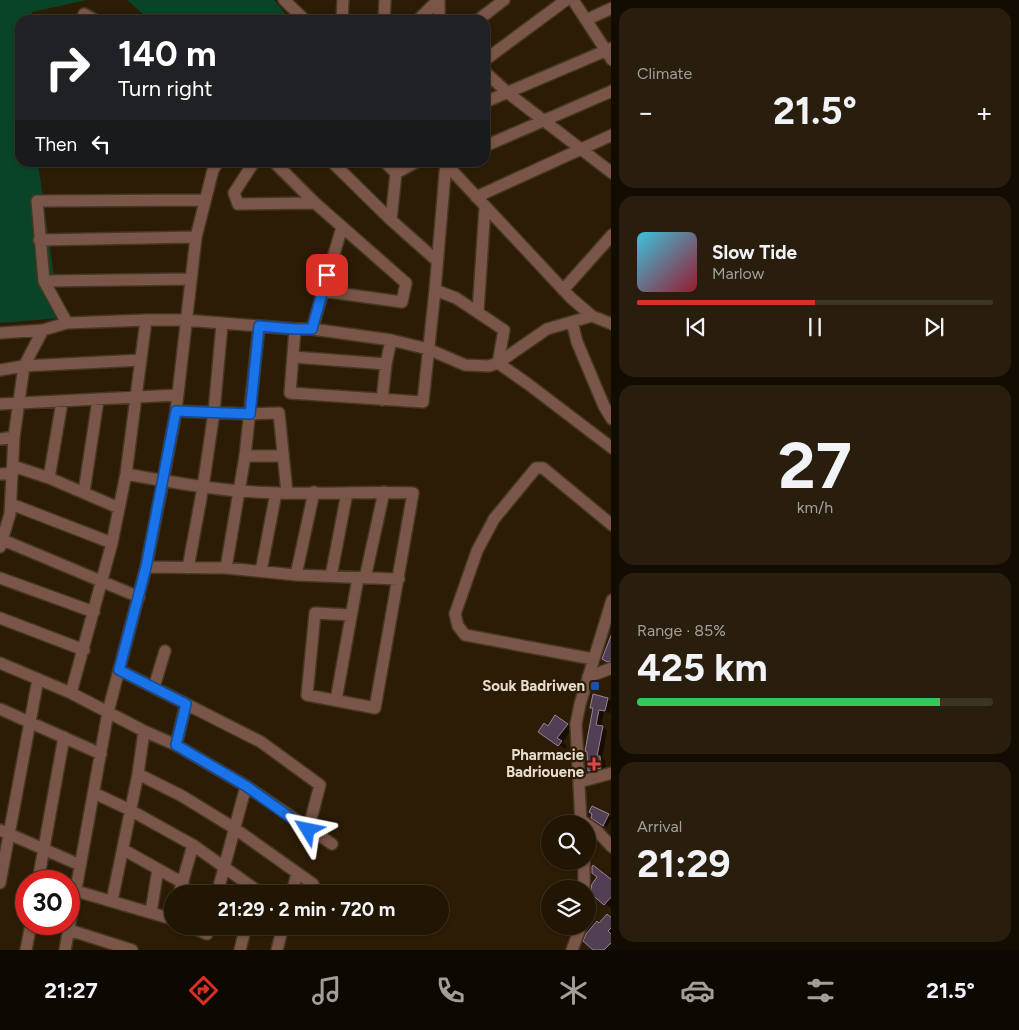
<!DOCTYPE html>
<html lang="en">
<head>
<meta charset="utf-8">
<style>
  body { margin:0; font-family:Figtree,sans-serif; background:#291e0e; color:#f1f3f6; height:100vh; display:flex; flex-direction:column; font-size:19px; white-space:nowrap }
  * { box-sizing:border-box; margin:0 }
  p { font-size:16px; color:#a29f9a }
  .icon { flex:none; width:28px; height:28px; fill:none; stroke:currentColor; stroke-width:2; stroke-linecap:round; stroke-linejoin:round }
  .map { position:relative; flex:1; overflow:hidden }
  .drawer { display:flex; flex-direction:column; gap:8px; padding:8px; background:#120c02; width:408px }
  .drawer>* { flex:none }
  .top-card { position:absolute; left:15px; top:15px; width:475px; height:152px; border-radius:15px; box-shadow:0 1px 4px #0004,0 0 0 1px #3e3426; background:#202124; color:#fff; overflow:hidden }
  .fabs { position:absolute; left:541px; top:815px; display:grid; gap:10px }
  .fabs a { display:grid; place-items:center; width:55px; height:55px; border-radius:50%; background:#211504; box-shadow:0 1px 4px #0004,0 0 0 1px #3e3426; font-size:25px }
  .speed { position:absolute; left:15px; top:870px; display:flex; gap:10px; font-size:25px; font-weight:700; text-align:center }
  .speed>* { display:grid; place-content:center; width:65px; height:65px; border-radius:50%; background:#211504; box-shadow:0 1px 4px #0004,0 0 0 1px #3e3426; line-height:1 }
  .speed .limit { border:8px solid #d22; background:#fff; color:#111 }
  .pin { position:absolute; display:grid; place-items:center; width:42px; height:42px; color:#fff; margin:-21px; border-radius:10px; box-shadow:0 2px 8px #0006 }
  .me { position:absolute; width:55px; margin:-28px; rotate:305deg; stroke-linejoin:round; filter:drop-shadow(0 0 4px #0008) }
  .turn { display:flex; align-items:center; gap:18px; height:105px; padding:0 20px; font-size:22px }
  .turn .icon { width:65px; height:65px; stroke-width:2.5 }
  .turn b { display:block; font-size:35px; line-height:42px }
  .then { display:flex; align-items:center; height:48px; padding:0 20px; background:#0003; gap:10px; font-size:19px }
  .big { font-size:38px; font-weight:700; line-height:1.1 }
  .drawer .widget { flex:1; display:flex; flex-direction:column; justify-content:center; gap:8px; min-width:0; padding:0 18px; border-radius:15px; background:#291e0e }
  .drawer .dial { align-items:center; gap:0 }
  .dial b { font-size:65px; line-height:1 }
  .song { display:flex; align-items:center; gap:15px }
  .cover { width:60px; height:60px; border-radius:8px; background:linear-gradient(135deg,hsl(190 70% 55%),hsl(350 70% 35%)) }
  .played { height:5px; border-radius:2px; background:linear-gradient(90deg,#d93025 50%,#3e3426 50%) }
  .keys { display:flex; justify-content:space-around; direction:ltr }
  .heat { display:flex; justify-content:space-between; align-items:center; font-size:28px; direction:ltr }
  .charge { height:8px; border-radius:4px; background:linear-gradient(90deg,#34c759 85%,#3e3426 0) }
  .trip { position:absolute; left:164px; top:885px; width:285px; height:50px; border-radius:25px; background:#211504; box-shadow:0 1px 4px #0004,0 0 0 1px #3e3426; font-weight:700; line-height:50px; text-align:center }
  .tabs { display:flex; height:80px; justify-content:space-around; align-items:center; background:#0d0802; color:#a29f9a }
  .tabs .icon { width:35px; height:35px }
  .tabs .selected { color:#d93025 }
  .tabs b { font-size:22px; color:#f1f3f6 }
  main { display:flex; flex:1; min-height:0 }
  .map>svg:first-child { display:block }
  .green { fill:#094428 }
  .shadow { fill:#0007 }
  .building { fill:#523f54; stroke:#97829a }
  .lines { fill:none; stroke-linecap:round; stroke-linejoin:round }
  .minor-casing { stroke:#463722; stroke-width:14 }
  .minor { stroke:#795648; stroke-width:11 }
  .route-casing { stroke:#114b97; stroke-width:12 }
  .route { stroke:#1a73e8; stroke-width:9 }
  .transit-dot { fill:#1a4fb4; stroke:#2c1c06; stroke-width:2 }
  .health-dot { fill:#e0444e; stroke:#2c1c06; stroke-width:2 }
  .labels { text-anchor:middle; stroke-width:4.5; stroke-linejoin:round; paint-order:stroke }
  .poi-label { font-size:15px; font-weight:bold; fill:#e7ddcf; stroke:#2c1c06; text-anchor:end }
</style>
</head>
<body>
<main>
<div class="map">
<svg width="612" height="950" viewBox="0 0 612 950">
  <rect width="100%" height="100%" fill="#2c1c06"/>
  <!-- green -->
  <path class="green" d="M 0,0 L 87,0 L 32,12 L 32,20 L 20,20 L 20,162 L 38,163 L 60,318 L 0,323 Z
    M 127,0 L 274,0 L 290,20 L 150,20 Z"/>
  <!-- shadow -->
  <path class="shadow" d="M 594,696 L 612,701 L 610,713 L 604,712 L 601,727 L 607,730 L 602,759 L 605,760 L 606,771 L 595,774 L 590,771 L 588,752 Z
    M 562,720 L 573,728 L 563,742 L 567,746 L 565,749 L 540,731 Z
    M 592,807 L 612,817 L 607,827 L 592,817 Z
    M 594,867 L 612,880 L 611,908 L 591,893 L 598,877 Z
    M 612,918 L 612,950 L 595,950 L 600,924 Z"/>
  <!-- building -->
  <path class="building" d="M 612,633 L 612,661 L 607,662 L 602,659 Z
    M 593,694 L 608,698 L 605,711 L 599,710 L 596,725 L 603,726 L 597,756 L 600,756 L 601,768 L 588,771 L 587,752 L 585,751 L 593,708 L 590,708 Z
    M 555,715 L 568,724 L 557,738 L 562,741 L 558,746 L 538,732 L 544,723 L 548,726 Z
    M 592,806 L 609,814 L 603,826 L 591,818 L 592,814 L 589,812 Z
    M 593,865 L 612,880 L 612,896 L 604,905 L 590,893 L 592,884 L 597,877 L 592,873 L 592,867 Z
    M 607,914 L 612,918 L 612,927 L 608,931 L 612,935 L 612,942 L 604,950 L 593,950 L 583,941 L 586,934 L 597,921 L 599,923 Z"/>
  <g class="lines">
    <!-- minor casing -->
    <g class="minor-casing">
      <path id="minor" d="M 284,0 L 305,20
        M 439,0 L 439,20
        M 573,0 L 612,60
        M 82,20 L 84,14 L 95,20
        M 342,20 L 343,0
        M 384,20 L 385,0
        M 418,20 L 438,0
        M 478,20 L 504,0
        M 586,20 L 612,8
        M 485,60 L 566,0
        M 485,72 L 508,93 L 612,173
        M 485,102 L 612,48
        M 485,146 L 612,91
        M 254,162 L 234,193 L 238,204 L 315,203
        M 274,162 L 315,203 L 406,283 L 402,302 L 322,291
        M 332,162 L 391,220 L 436,260
        M 385,162 L 396,173
        M 444,162 L 571,298 L 592,316 L 612,324
        M 476,197 L 612,135
        M 391,220 L 396,173 L 416,162
        M 342,227 L 312,329 L 391,340 L 428,349 L 465,365 L 489,366 L 498,363 L 547,329 L 592,316
        M 39,240 L 196,237
        M 44,281 L 191,279
        M 435,290 L 456,298 L 504,330 L 498,363 L 528,384 L 612,448
        M 563,290 L 612,235
        M 478,312 L 485,207
        M 572,322 L 577,342 L 604,406 L 612,419
        M 67,323 L 44,281 L 37,201 L 204,200
        M 312,329 L 295,329 L 290,393 L 423,402 L 435,290 L 446,162
        M 0,333 L 43,330 L 67,323 L 146,320 L 185,320 L 295,329
        M 293,357 L 386,364 L 391,340
        M 0,370 L 24,366 L 141,360
        M 382,400 L 386,364
        M 0,404 L 177,395
        M 176,411 L 250,414 L 279,413 L 287,493
        M 0,439 L 14,437
        M 245,456 L 283,456
        M 13,466 L 49,478 L 119,508
        M 0,474 L 13,473
        M 126,474 C 164,481 202,488 240,491 C 298,496 355,491 413,493 L 375,708 L 307,695 L 315,613 L 351,615
        M 49,478 L 62,402
        M 84,492 L 98,400
        M 11,504 L 112,543
        M 3,540 L 139,597
        M 0,547 L 10,514 L 14,437 L 24,366 L 43,330
        M 146,567 L 226,568 L 296,575 L 399,579
        M 188,568 L 203,487 L 214,412 L 222,324
        M 226,568 L 245,456 L 259,326
        M 261,571 L 276,493
        M 296,575 L 314,492
        M 331,576 L 347,493
        M 0,578 L 94,612
        M 365,578 L 384,492
        M 0,618 L 84,650
        M 593,659 L 465,635 L 458,626 L 455,614 L 477,551 L 494,519 L 536,468 L 543,468 L 612,525
        M 0,663 L 71,693 L 144,731 L 176,745 L 246,786 L 332,844
        M 119,670 L 261,742 L 320,785 L 308,830
        M 588,677 L 612,668
        M 154,687 L 165,651
        M 71,693 L 112,543 L 126,474 L 146,320
        M 336,700 L 358,578
        M 0,709 L 101,754
        M 176,745 L 186,704
        M 138,774 L 182,796 L 234,828 L 313,884
        M 579,782 L 612,773
        M 94,793 L 130,810 L 193,845 L 262,894
        M 581,820 L 597,831 L 612,847
        M 581,824 L 576,724 L 580,704 L 612,600
        M 0,830 L 80,865
        M 124,850 L 183,883
        M 584,861 L 584,889
        M 38,881 L 64,737
        M 0,883 L 38,679
        M 76,891 L 172,919
        M 179,894 L 193,845
        M 217,894 L 246,786
        M 292,894 L 297,873
        M 112,901 L 138,774 L 144,731
        M 151,912 L 158,869
        M 189,926 L 207,934 L 209,926
        M 69,930 L 132,950
        M 26,950 L 31,924
        M 65,950 L 108,712 L 146,567 L 163,481 L 176,411 L 196,237 L 213,170 L 218,162
        M 240,950 L 246,926
        M 277,950 L 283,926
        M 572,950 L 581,926"/>
    </g>
    <!-- minor -->
    <use href="#minor" class="minor"/>
  </g>
  <g class="lines">
    <!-- route casing -->
    <g class="route-casing">
      <path id="route" d="M 308,830 L 246,786 L 176,745 L 186,704 L 119,670 L 146,567 L 176,411 L 250,414 L 259,326 L 295,329 L 312,329 L 327,275"/>
    </g>
    <!-- route -->
    <use href="#route" class="route"/>
  </g>
  <!-- markers -->
  <rect class="transit-dot" x="590" y="681" width="10" height="10" rx="2.5"/>
  <path class="health-dot" d="M591.5 756.5h5v5h5v5h-5v5h-5v-5h-5v-5h5z"/>
  <g class="labels">
    <!-- poi labels -->
    <g class="poi-label">
      <text x="585" y="691">Souk Badriwen</text>
      <text x="584" y="760">Pharmacie<tspan x="584" dy="17">Badriouene</tspan></text>
    </g>
  </g>
</svg>
<div class="fabs">
<a><svg class="icon" aria-label="search" viewBox="0 0 24 24"><circle cx="10" cy="10" r="6"/><path d="M15 15l6 6"/></svg></a>
<a><svg class="icon" aria-label="layers" viewBox="0 0 24 24"><path d="M12 4l9 5-9 5-9-5zM3 14l9 5 9-5"/></svg></a>
</div>
<div class="speed"><div class="limit">30</div></div>
<div class="pin" style="left:327px;top:275px;background:#d93025"><svg class="icon" aria-label="arrive" viewBox="0 0 24 24"><path d="M6 21V4h12l-3 4 3 4H6"/></svg></div>
<svg class="me" style="left:308px;top:830px" viewBox="-20 -20 40 40"><path d="M0-17L14 15 0 8-14 15z" fill="#1a73e8" stroke="#fff" stroke-width="4"/></svg>
<div class="trip">21:29 · 2 min · 720 m</div>
<div class="top-card">
<div class="turn"><svg class="icon" aria-label="right" viewBox="0 0 24 24"><path d="M7 20v-9h11M14 6l5 5-5 5"/></svg><div><b>140 m</b>Turn right</div></div>
<div class="then">Then<svg class="icon" aria-label="left" viewBox="0 0 24 24"><path d="M17 20v-9H6M10 6l-5 5 5 5"/></svg></div>
</div>
</div>
<section class="drawer">
<div class="widget"><p>Climate</p>
<div class="heat"><a>−</a><b class="big">21.5°</b><a>+</a></div>
</div>
<div class="widget">
<div class="song"><i class="cover"></i><div><b>Slow Tide</b><p>Marlow</p></div></div>
<div class="played"></div>
<div class="keys"><svg class="icon" aria-label="previous" viewBox="0 0 24 24"><path d="M18 5L8 12l10 7zM5 5v14"/></svg><svg class="icon" aria-label="pause" viewBox="0 0 24 24"><path d="M8 5v14M16 5v14"/></svg><svg class="icon" aria-label="next" viewBox="0 0 24 24"><path d="M6 5l10 7-10 7zM19 5v14"/></svg></div>
</div>
<div class="widget dial"><b>27</b><p>km/h</p></div>
<div class="widget"><p>Range · 85%</p><b class="big">425 km</b><div class="charge"></div></div>
<div class="widget"><p>Arrival</p><b class="big">21:29</b></div>
</section>
</main>
<nav class="tabs">
<b>21:27</b>
<svg class="icon selected" aria-label="directions" viewBox="0 0 24 24"><path d="M12 3l9 9-9 9-9-9zM9 14v-3h6M13 9l2 2-2 2"/></svg>
<svg class="icon" aria-label="music" viewBox="0 0 24 24"><path d="M9 18V5l10-2v13"/><circle cx="6" cy="18" r="3"/><circle cx="16" cy="16" r="3"/></svg>
<svg class="icon" aria-label="phone" viewBox="0 0 24 24"><path d="M5 4h4l2 5-3 2q2 4 5 5l2-3 5 2v4C11 20 4 13 5 4z"/></svg>
<svg class="icon" aria-label="climate" viewBox="0 0 24 24"><path d="M12 3v18M4 7l16 10M4 17L20 7"/></svg>
<svg class="icon" aria-label="car" viewBox="0 0 24 24"><path d="M5 17H2v-5l4-1 3-4h7l3 4 3 1v5h-3M9 17h6M6 11h13"/><circle cx="7" cy="17" r="2"/><circle cx="17" cy="17" r="2"/></svg>
<svg class="icon" aria-label="filters" viewBox="0 0 24 24"><path d="M4 7h16M4 17h16"/><circle cx="9" cy="7" r="2"/><circle cx="15" cy="17" r="2"/></svg>
<b>21.5°</b>
</nav>
</body>
</html>
